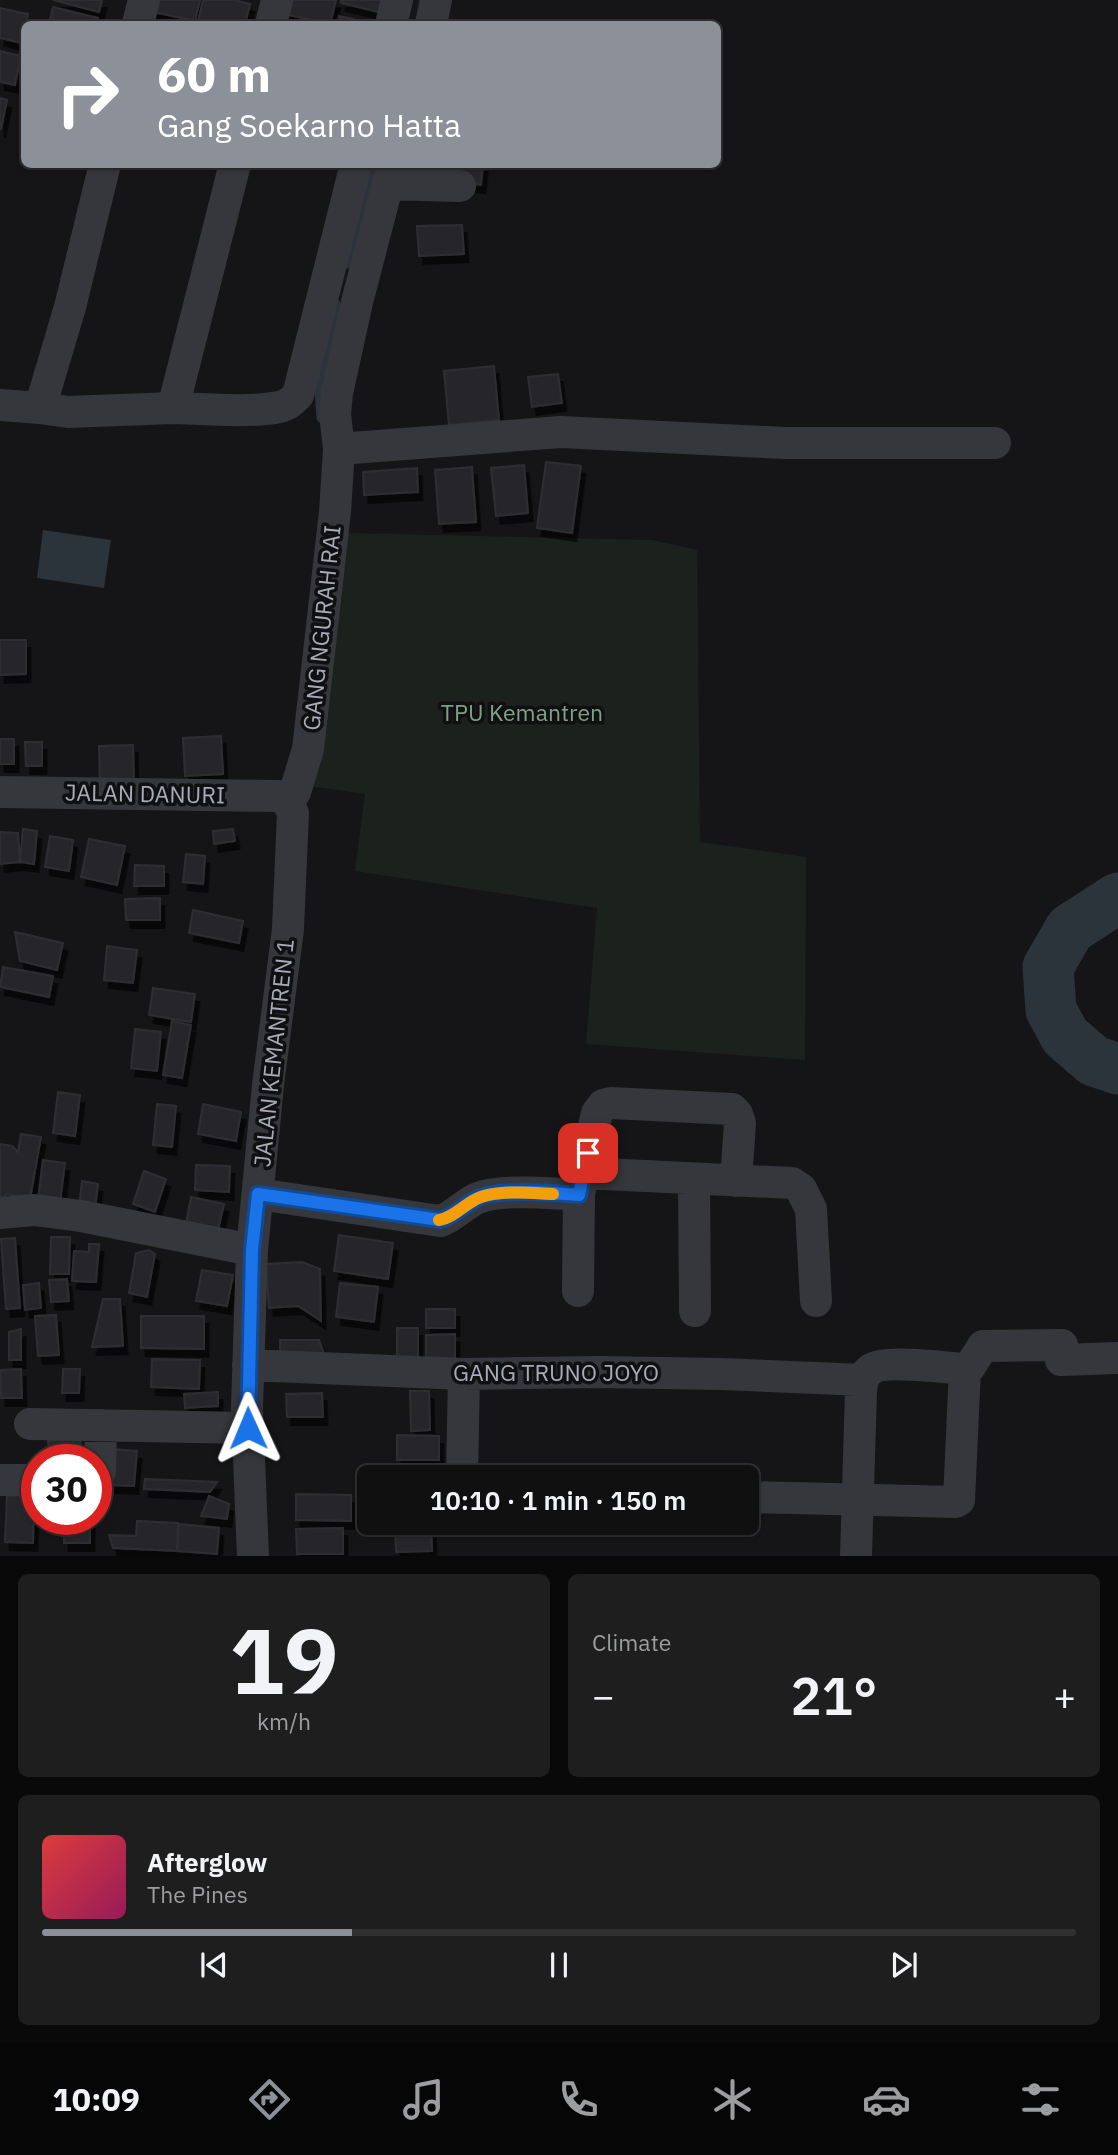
<!DOCTYPE html>
<html lang="en">
<head>
<meta charset="utf-8">
<style>
  body { margin:0; font-family:"IBM Plex Sans",sans-serif; background:#1e1e1f; color:#f1f3f6; height:100vh; display:flex; flex-direction:column; font-size:26px; white-space:nowrap }
  * { box-sizing:border-box; margin:0 }
  p { font-size:23px; color:#9c9d9f }
  .icon { flex:none; width:38px; height:38px; fill:none; stroke:currentColor; stroke-width:2; stroke-linecap:round; stroke-linejoin:round }
  .map { position:relative; height:1556px; overflow:hidden }
  .panel { display:flex; flex-direction:column; gap:18px; padding:18px; background:#090909; flex:1 }
  .panel>* { flex:none }
  .top-card { position:absolute; left:21px; top:21px; width:700px; height:147px; border-radius:10px; box-shadow:0 2px 5px #0004,0 0 0 2px #303031; background:#8c9099; color:#fff; overflow:hidden }
  .speed { position:absolute; left:21px; top:1444px; display:flex; gap:14px; font-size:35px; font-weight:700; text-align:center }
  .speed>* { display:grid; place-content:center; width:91px; height:91px; border-radius:50%; background:#101011; box-shadow:0 2px 5px #0004,0 0 0 2px #303031; line-height:1 }
  .speed .limit { border:10px solid #d22; background:#fff; color:#111 }
  .pin { position:absolute; display:grid; place-items:center; width:60px; height:60px; color:#fff; margin:-30px; border-radius:14px; box-shadow:0 4px 10px #0006 }
  .me { position:absolute; width:77px; margin:-38px; rotate:359deg; stroke-linejoin:round; filter:drop-shadow(0 0 5px #0008) }
  .turn { display:flex; align-items:center; gap:24px; height:147px; padding:0 21px; font-size:32px }
  .turn .icon { width:91px; height:91px; stroke-width:2.5 }
  .turn b { display:block; font-size:49px; line-height:60px }
  .big { font-size:52px; font-weight:600; line-height:1.1 }
  .panel .tile { flex:1; display:flex; flex-direction:column; justify-content:center; gap:10px; min-width:0; padding:0 24px; border-radius:10px; background:#1e1e1f }
  .panel .dial { align-items:center; gap:0 }
  .dial b { font-size:91px; line-height:1 }
  .song { display:flex; align-items:center; gap:21px }
  .cover { width:84px; height:84px; border-radius:10px; background:linear-gradient(135deg,hsl(0 70% 55%),hsl(330 70% 35%)) }
  .played { height:7px; border-radius:4px; background:linear-gradient(90deg,#8c9099 30%,#303031 30%) }
  .keys { display:flex; justify-content:space-around; direction:ltr }
  .heat { display:flex; justify-content:space-between; align-items:center; font-size:38px; direction:ltr }
  .panel .tiles { flex:1; display:grid; gap:18px; grid-template-columns:1fr 1fr }
  .tile:last-child { grid-column:span 2 }
  .trip { position:absolute; left:357px; top:1465px; width:402px; height:70px; border-radius:10px; background:#101011; box-shadow:0 2px 5px #0004,0 0 0 2px #303031; font-weight:600; line-height:70px; text-align:center }
  .tabs { display:flex; height:112px; justify-content:space-around; align-items:center; background:#060607; color:#9c9d9f }
  .tabs .icon { width:49px; height:49px }
  .tabs .current { color:#8c9099 }
  .tabs b { font-size:32px; color:#f1f3f6 }
  .map>svg:first-child { display:block }
  .green { fill:#1b221d }
  .water { fill:#2b333b }
  .lines { fill:none; stroke-linecap:round; stroke-linejoin:round }
  .stream { stroke:#2b333b; stroke-width:9 }
  .river { stroke:#2b333b; stroke-width:51 }
  .building { fill:#28282b; stroke:#2f2f33; stroke-width:2; filter:url(#shadow) }
  .minor { stroke:#36373c; stroke-width:32 }
  .route-casing { stroke:#114b97; stroke-width:18 }
  .route { stroke:#1a73e8; stroke-width:12 }
  .slow { stroke:#f59e0b; stroke-width:12 }
  .labels { text-anchor:middle; stroke-width:7; stroke-linejoin:round; paint-order:stroke }
  .street-label { font-size:23px; fill:#a7abb7; stroke:#101012 }
  .park-label { font-size:23px; fill:#7ea283; stroke:#101012 }
</style>
</head>
<body>
<div class="map">
<svg width="1118" height="1557" viewBox="0 0 1118 1557">
  <defs>
    <filter id="shadow"><feDropShadow dx="4.5" dy="8" stdDeviation="0" flood-color="#0009"/></filter>
  </defs>
  <rect width="100%" height="100%" fill="#151517"/>
  <!-- green -->
  <path class="green" d="M 347,533 L 652,540 L 697,550 L 700,842 L 806,857 L 805,1060 L 586,1044 L 597,908 L 355,871 L 365,794 L 309,786 Z"/>
  <!-- water -->
  <path class="water" d="M 43,530 L 111,540 L 104,588 L 37,578 Z"/>
  <g class="lines">
    <!-- stream -->
    <path class="stream" d="M 347,264 L 376,164
      M 321,418 L 319,391 L 336,304"/>
    <!-- river -->
    <path class="river" d="M 1118,898 L 1070,929 L 1048,967 L 1051,1010 L 1065,1036 L 1094,1061 L 1118,1069"/>
  </g>
  <!-- building -->
  <path class="building" d="M 53,0 L 102,0 L 99,12 Z
    M 152,0 L 200,0 L 195,21 L 149,11 Z
    M 203,0 L 234,0 L 250,4 L 245,24 L 208,24 L 198,22 Z
    M 287,0 L 336,0 L 330,24 L 284,14 Z
    M 341,0 L 390,0 L 387,14 L 341,3 Z
    M 53,7 L 98,18 L 97,24 L 49,24 Z
    M 0,8 L 28,14 L 21,43 L 0,38 Z
    M 339,16 L 374,24 L 338,24 Z
    M 0,51 L 21,56 L 15,85 L 0,82 Z
    M 0,98 L 7,100 L 1,129 L 0,129 Z
    M 428,164 L 483,164 L 481,185 L 426,179 Z
    M 462,225 L 464,254 L 419,256 L 417,226 Z
    M 494,366 L 499,420 L 449,425 L 444,371 Z
    M 558,374 L 562,403 L 532,407 L 528,377 Z
    M 546,462 L 581,466 L 572,533 L 537,528 Z
    M 524,465 L 528,513 L 496,516 L 491,468 Z
    M 472,467 L 476,522 L 439,524 L 435,470 Z
    M 417,468 L 418,492 L 364,495 L 363,472 Z
    M 0,640 L 26,640 L 26,674 L 0,675 Z
    M 221,736 L 223,774 L 185,776 L 183,738 Z
    M 0,739 L 14,739 L 14,764 L 0,764 Z
    M 25,742 L 42,742 L 42,766 L 26,766 Z
    M 133,745 L 134,781 L 100,782 L 99,746 Z
    M 23,829 L 37,831 L 34,864 L 20,862 Z
    M 233,829 L 235,841 L 214,844 L 213,831 Z
    M 0,832 L 18,833 L 20,862 L 0,864 Z
    M 50,836 L 73,840 L 69,871 L 45,867 Z
    M 89,839 L 125,846 L 117,885 L 81,877 Z
    M 186,854 L 205,856 L 203,884 L 183,882 Z
    M 135,865 L 164,866 L 164,886 L 134,886 Z
    M 160,898 L 160,920 L 126,920 L 125,899 Z
    M 193,910 L 243,921 L 239,943 L 189,933 Z
    M 15,932 L 63,943 L 57,970 L 20,961 Z
    M 107,946 L 137,950 L 133,983 L 104,980 Z
    M 3,967 L 53,976 L 49,997 L 0,987 Z
    M 153,988 L 195,994 L 191,1022 L 149,1015 Z
    M 172,1021 L 191,1025 L 182,1078 L 163,1075 Z
    M 135,1029 L 161,1032 L 157,1071 L 131,1068 Z
    M 58,1092 L 80,1095 L 75,1136 L 53,1133 Z
    M 157,1104 L 176,1106 L 172,1147 L 153,1145 Z
    M 203,1104 L 241,1112 L 236,1141 L 198,1134 Z
    M 21,1134 L 41,1137 L 30,1199 L 6,1194 L 3,1208 L 0,1207 L 0,1144 L 12,1146 L 18,1152 Z
    M 43,1160 L 65,1163 L 60,1203 L 38,1200 Z
    M 196,1165 L 230,1166 L 229,1192 L 195,1190 Z
    M 144,1171 L 166,1179 L 155,1212 L 133,1204 Z
    M 82,1181 L 98,1184 L 95,1209 L 79,1206 Z
    M 191,1197 L 224,1204 L 218,1230 L 186,1224 Z
    M 339,1235 L 393,1243 L 388,1279 L 334,1271 Z
    M 51,1237 L 70,1237 L 69,1274 L 50,1274 Z
    M 15,1238 L 20,1308 L 6,1309 L 1,1239 Z
    M 89,1244 L 99,1244 L 96,1282 L 72,1281 L 74,1251 L 89,1252 Z
    M 149,1250 L 155,1254 L 147,1297 L 129,1293 L 136,1253 Z
    M 302,1262 L 320,1269 L 321,1321 L 298,1306 L 269,1308 L 266,1264 Z
    M 202,1270 L 233,1275 L 227,1306 L 196,1301 Z
    M 67,1279 L 69,1301 L 51,1302 L 49,1280 Z
    M 39,1283 L 41,1308 L 25,1310 L 23,1285 Z
    M 340,1283 L 378,1287 L 374,1322 L 336,1317 Z
    M 103,1299 L 120,1299 L 123,1346 L 92,1347 Z
    M 426,1309 L 455,1309 L 455,1328 L 426,1328 Z
    M 56,1315 L 59,1355 L 38,1356 L 35,1316 Z
    M 141,1316 L 204,1316 L 204,1349 L 141,1348 Z
    M 397,1328 L 418,1328 L 418,1367 L 397,1367 Z
    M 21,1329 L 21,1360 L 9,1360 L 9,1332 Z
    M 455,1334 L 455,1365 L 426,1365 L 426,1335 Z
    M 280,1340 L 319,1340 L 325,1356 L 280,1357 Z
    M 152,1359 L 200,1360 L 199,1389 L 151,1387 Z
    M 21,1369 L 22,1398 L 1,1398 L 0,1370 Z
    M 63,1369 L 80,1369 L 79,1393 L 62,1393 Z
    M 410,1391 L 429,1391 L 430,1430 L 411,1431 Z
    M 218,1392 L 218,1406 L 185,1408 L 184,1394 Z
    M 322,1393 L 323,1417 L 287,1417 L 286,1394 Z
    M 397,1435 L 439,1436 L 439,1460 L 397,1460 Z
    M 80,1438 L 82,1460 L 50,1460 L 48,1441 Z
    M 111,1449 L 137,1451 L 134,1486 L 109,1485 Z
    M 145,1479 L 217,1482 L 210,1492 L 144,1489 Z
    M 296,1494 L 351,1495 L 351,1521 L 296,1520 Z
    M 7,1495 L 34,1496 L 33,1543 L 5,1542 Z
    M 209,1496 L 229,1504 L 227,1519 L 201,1516 Z
    M 64,1519 L 90,1519 L 90,1543 L 64,1543 Z
    M 137,1521 L 178,1523 L 177,1551 L 113,1548 L 109,1535 L 136,1536 Z
    M 395,1522 L 431,1522 L 432,1551 L 396,1552 Z
    M 179,1524 L 219,1528 L 217,1554 L 177,1551 Z
    M 343,1528 L 343,1554 L 297,1554 L 296,1529 Z"/>
  <g class="lines">
    <!-- minor -->
    <path class="minor" d="M 138,24 L 144,0
      M 271,24 L 277,0
      M 391,24 L 397,0
      M 431,24 L 436,0
      M 388,184 L 460,186
      M 0,405 L 40,408 L 70,307 L 105,164
      M 40,408 L 68,412 L 173,408 L 235,164
      M 173,408 C 204,409 251,413 279,407 C 288,405 292,401 298,395 L 356,164
      M 339,449 L 561,432 L 785,443 L 995,443
      M 0,792 L 279,796 L 288,802
      M 288,802 L 295,792 L 308,749 L 335,512 L 339,449 L 335,414 L 337,393 L 357,302 L 393,164
      M 583,1173 L 597,1113 L 603,1105 L 611,1103 L 732,1109 L 737,1114 L 740,1123 L 736,1181
      M 694,1180 L 695,1311
      M 258,1194 L 440,1221 C 454,1217 465,1203 478,1198 C 499,1189 555,1193 579,1195 L 583,1173 L 792,1183 L 801,1189 L 811,1209 L 816,1301
      M 0,1213 L 34,1210 L 81,1216 L 252,1250
      M 578,1291 L 579,1195
      M 1061,1360 L 1118,1358
      M 248,1365 L 464,1374 L 600,1372 L 721,1374 L 863,1380
      M 30,1424 L 248,1428
      M 96,1477 L 100,1471 L 101,1425
      M 462,1477 L 464,1374
      M 0,1480 L 37,1480
      M 747,1497 L 956,1502 L 959,1500 L 965,1369
      M 253,1557 L 247,1408 L 252,1250 L 268,1085 L 288,929 L 293,813 L 288,802
      M 856,1557 L 861,1391 C 862,1383 863,1375 870,1370 C 883,1359 946,1368 965,1369 L 969,1368 L 983,1346 L 1062,1345"/>
  </g>
  <g class="lines">
    <!-- route casing -->
    <g class="route-casing">
      <path id="route" d="M 248,1428 L 252,1250 L 258,1194 L 440,1220 C 454,1217 465,1204 478,1198 C 499,1188 555,1193 579,1195 L 588,1153"/>
    </g>
    <!-- route -->
    <use href="#route" class="route"/>
    <!-- slow -->
    <path class="slow" d="M 439,1220 C 454,1218 466,1202 481,1197 C 503,1190 530,1193 553,1194"/>
  </g>
  <g class="labels">
    <!-- street labels -->
    <g class="street-label">
      <text transform="translate(322 628) rotate(-84)" y="8">GANG NGURAH RAI</text>
      <text transform="translate(145 794) rotate(1)" y="8">JALAN DANURI</text>
      <text transform="translate(274 1053) rotate(-84)" y="8">JALAN KEMANTREN 1</text>
      <text x="556" y="1381">GANG TRUNO JOYO</text>
    </g>
    <!-- park labels -->
    <g class="park-label">
      <text x="522" y="721">TPU Kemantren</text>
    </g>
  </g>
</svg>
<div class="speed"><div class="limit">30</div></div>
<div class="pin" style="left:588px;top:1153px;background:#d93025"><svg class="icon" aria-label="arrive" viewBox="0 0 24 24"><path d="M6 21V4h12l-3 4 3 4H6"/></svg></div>
<svg class="me" style="left:248px;top:1428px" viewBox="-20 -20 40 40"><path d="M0-17L14 15 0 8-14 15z" fill="#1a73e8" stroke="#fff" stroke-width="4"/></svg>
<div class="trip">10:10 · 1 min · 150 m</div>
<div class="top-card">
<div class="turn"><svg class="icon" aria-label="right" viewBox="0 0 24 24"><path d="M7 20v-9h11M14 6l5 5-5 5"/></svg><div><b>60 m</b>Gang Soekarno Hatta</div></div>
</div>
</div>
<section class="panel">
<div class="tiles">
<div class="tile dial"><b>19</b><p>km/h</p></div>
<div class="tile"><p>Climate</p>
<div class="heat"><a>−</a><b class="big">21°</b><a>+</a></div>
</div>
<div class="tile">
<div class="song"><i class="cover"></i><div><b>Afterglow</b><p>The Pines</p></div></div>
<div class="played"></div>
<div class="keys"><svg class="icon" aria-label="previous" viewBox="0 0 24 24"><path d="M18 5L8 12l10 7zM5 5v14"/></svg><svg class="icon" aria-label="pause" viewBox="0 0 24 24"><path d="M8 5v14M16 5v14"/></svg><svg class="icon" aria-label="next" viewBox="0 0 24 24"><path d="M6 5l10 7-10 7zM19 5v14"/></svg></div>
</div>
</div>
</section>
<nav class="tabs">
<b>10:09</b>
<svg class="icon current" aria-label="directions" viewBox="0 0 24 24"><path d="M12 3l9 9-9 9-9-9zM9 14v-3h6M13 9l2 2-2 2"/></svg>
<svg class="icon" aria-label="music" viewBox="0 0 24 24"><path d="M9 18V5l10-2v13"/><circle cx="6" cy="18" r="3"/><circle cx="16" cy="16" r="3"/></svg>
<svg class="icon" aria-label="phone" viewBox="0 0 24 24"><path d="M5 4h4l2 5-3 2q2 4 5 5l2-3 5 2v4C11 20 4 13 5 4z"/></svg>
<svg class="icon" aria-label="climate" viewBox="0 0 24 24"><path d="M12 3v18M4 7l16 10M4 17L20 7"/></svg>
<svg class="icon" aria-label="car" viewBox="0 0 24 24"><path d="M5 17H2v-5l4-1 3-4h7l3 4 3 1v5h-3M9 17h6M6 11h13"/><circle cx="7" cy="17" r="2"/><circle cx="17" cy="17" r="2"/></svg>
<svg class="icon" aria-label="filters" viewBox="0 0 24 24"><path d="M4 7h16M4 17h16"/><circle cx="9" cy="7" r="2"/><circle cx="15" cy="17" r="2"/></svg>
</nav>
</body>
</html>
